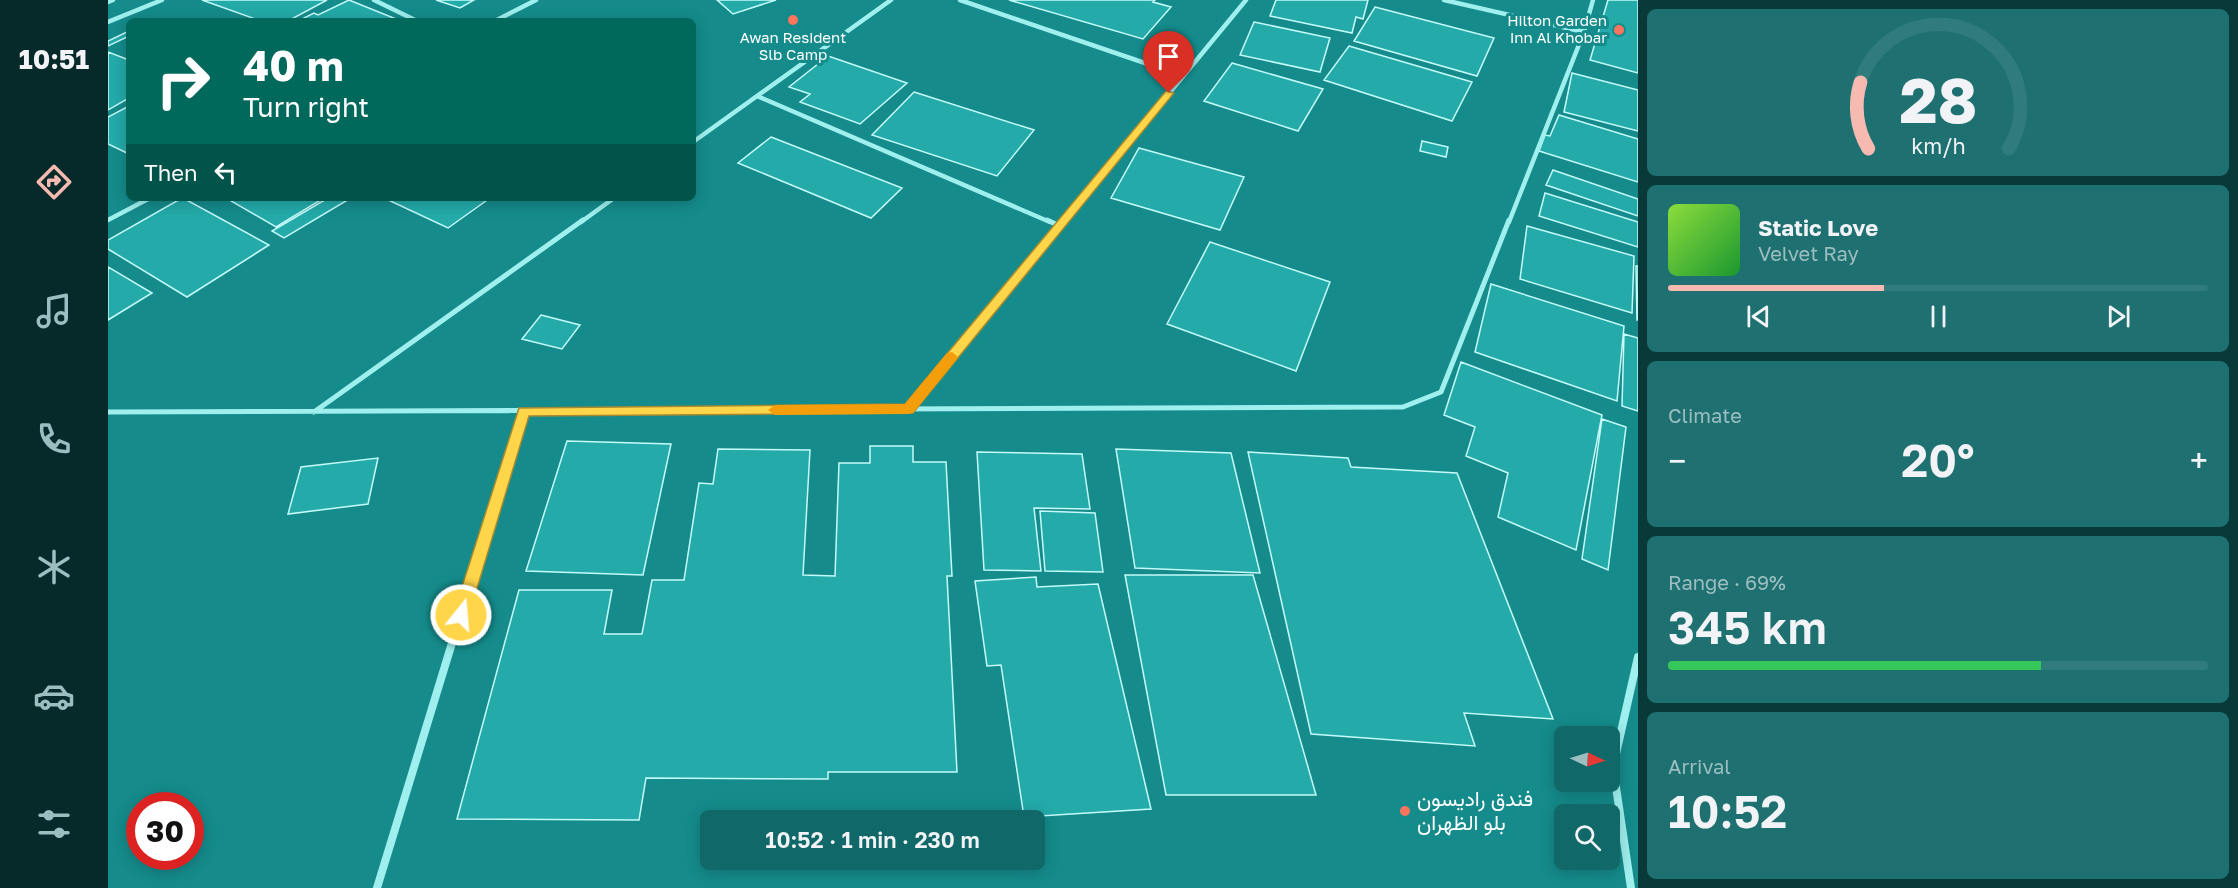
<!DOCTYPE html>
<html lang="en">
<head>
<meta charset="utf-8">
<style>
  body { margin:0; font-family:"Golos Text",Vazirmatn,sans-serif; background:#1e7071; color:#f1f3f6; height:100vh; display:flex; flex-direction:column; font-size:22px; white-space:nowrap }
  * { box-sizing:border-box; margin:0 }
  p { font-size:20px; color:#9cbec0 }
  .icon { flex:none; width:33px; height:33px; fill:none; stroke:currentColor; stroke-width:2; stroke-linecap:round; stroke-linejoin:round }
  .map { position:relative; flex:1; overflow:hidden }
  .details { display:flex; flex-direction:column; gap:9px; padding:9px; background:#093939; width:600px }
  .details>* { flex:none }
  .banner { position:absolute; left:18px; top:18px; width:570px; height:183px; border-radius:9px; box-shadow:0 3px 15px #0003; background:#00695c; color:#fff; overflow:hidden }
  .needle { width:39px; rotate:94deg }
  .controls { position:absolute; left:1446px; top:726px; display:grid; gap:12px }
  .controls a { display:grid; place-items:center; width:66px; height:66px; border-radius:9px; background:#106868; box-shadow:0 3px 15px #0003; font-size:30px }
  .speed { position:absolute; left:18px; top:792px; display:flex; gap:12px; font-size:30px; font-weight:700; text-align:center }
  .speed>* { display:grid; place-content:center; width:78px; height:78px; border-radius:50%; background:#106868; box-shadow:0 3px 15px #0003; line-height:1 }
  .speed .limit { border:9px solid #d22; background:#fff; color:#111 }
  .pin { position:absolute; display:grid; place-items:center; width:51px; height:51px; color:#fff; margin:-62px -26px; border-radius:50% 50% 50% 0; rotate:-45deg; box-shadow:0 0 6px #0007 }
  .pin .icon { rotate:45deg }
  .me { position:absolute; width:66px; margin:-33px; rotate:17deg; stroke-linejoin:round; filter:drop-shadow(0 0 4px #0008) }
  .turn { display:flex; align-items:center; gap:21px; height:126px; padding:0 18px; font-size:27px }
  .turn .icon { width:78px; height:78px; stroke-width:2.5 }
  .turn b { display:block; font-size:42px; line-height:51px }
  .then { display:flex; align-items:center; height:57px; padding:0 18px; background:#0003; gap:12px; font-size:22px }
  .big { font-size:45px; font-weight:600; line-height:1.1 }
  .details .widget { flex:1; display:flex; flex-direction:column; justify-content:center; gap:9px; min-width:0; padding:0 21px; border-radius:9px; background:#1e7071 }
  .details .dial { align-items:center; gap:0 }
  .dial svg { height:156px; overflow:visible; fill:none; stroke:#307b7c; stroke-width:7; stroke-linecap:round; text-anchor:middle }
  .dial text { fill:#f1f3f6; stroke:none }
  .song { display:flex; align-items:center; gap:18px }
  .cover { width:72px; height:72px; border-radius:9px; background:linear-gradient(135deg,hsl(90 70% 55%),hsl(130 70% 35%)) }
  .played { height:6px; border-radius:3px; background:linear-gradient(90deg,#f7bab1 40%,#307b7c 40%) }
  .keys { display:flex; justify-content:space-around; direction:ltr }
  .heat { display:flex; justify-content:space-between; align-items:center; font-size:33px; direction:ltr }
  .charge { height:9px; border-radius:4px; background:linear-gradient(90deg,#34c759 69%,#307b7c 0) }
  .trip { position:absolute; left:592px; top:810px; width:345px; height:60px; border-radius:9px; background:#106868; box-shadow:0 3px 15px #0003; font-weight:600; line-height:60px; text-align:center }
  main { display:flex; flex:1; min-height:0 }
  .menu { display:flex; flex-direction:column; width:108px; justify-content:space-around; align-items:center; background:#062a2a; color:#9cbec0 }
  .menu .icon { width:42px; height:42px }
  .menu .on { color:#f7bab1 }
  .menu b { font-size:27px; color:#f1f3f6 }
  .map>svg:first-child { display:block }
  .building { fill:#23aaa9; stroke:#c4fbfa; stroke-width:1.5 }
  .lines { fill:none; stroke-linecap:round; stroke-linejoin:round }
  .street-far2 { stroke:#9eefee; stroke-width:4.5 }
  .street-far1 { stroke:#9eefee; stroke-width:5 }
  .street { stroke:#9eefee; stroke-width:8 }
  .route { fill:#ffd54a; stroke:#a68a30; stroke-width:1.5 }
  .slow { fill:#f59e0b }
  .poi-dot { fill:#ff745c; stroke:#158b8b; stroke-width:2 }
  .labels { text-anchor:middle; stroke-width:6; stroke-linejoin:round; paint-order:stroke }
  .far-poi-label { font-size:15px; fill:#fff; stroke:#158b8b; text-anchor:end }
  .near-poi-label { font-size:21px; fill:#fff; stroke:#158b8b; text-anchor:start }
</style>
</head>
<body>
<main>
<nav class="menu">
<b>10:51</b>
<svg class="icon on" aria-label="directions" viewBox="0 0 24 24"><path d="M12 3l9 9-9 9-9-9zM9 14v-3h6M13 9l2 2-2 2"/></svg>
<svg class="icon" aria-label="music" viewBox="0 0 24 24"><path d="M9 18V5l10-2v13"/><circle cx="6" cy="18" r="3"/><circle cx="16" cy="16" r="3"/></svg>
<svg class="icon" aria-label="phone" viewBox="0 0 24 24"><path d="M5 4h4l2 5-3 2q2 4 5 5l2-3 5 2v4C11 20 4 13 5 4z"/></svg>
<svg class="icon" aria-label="climate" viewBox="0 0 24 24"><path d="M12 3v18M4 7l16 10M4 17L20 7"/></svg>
<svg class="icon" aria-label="car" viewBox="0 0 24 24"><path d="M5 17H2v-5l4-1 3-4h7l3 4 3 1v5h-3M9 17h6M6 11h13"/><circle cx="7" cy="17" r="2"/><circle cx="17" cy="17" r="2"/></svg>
<svg class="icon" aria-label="filters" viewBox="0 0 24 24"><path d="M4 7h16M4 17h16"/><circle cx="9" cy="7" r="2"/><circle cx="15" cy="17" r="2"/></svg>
</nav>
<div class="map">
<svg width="1530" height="888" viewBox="0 0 1530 888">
  <rect width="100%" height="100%" fill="#158b8b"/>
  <!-- building -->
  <path class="building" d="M 94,0 L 219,0 L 180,21 L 153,21 Z
    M 241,0 L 293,21 L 190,21 L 206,13 L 210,15 Z
    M 328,0 L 366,0 L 352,8 Z
    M 609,0 L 668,0 L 625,14 Z
    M 901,0 L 1047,0 L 1045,2 L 1063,7 L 1035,39 Z
    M 1168,0 L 1260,0 L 1255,19 L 1248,17 L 1244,33 L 1162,16 Z
    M 1500,0 L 1530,0 L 1530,73 L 1482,60 Z
    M 1267,7 L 1386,38 L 1369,76 L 1246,41 Z
    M 1146,22 L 1222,38 L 1212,72 L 1132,55 Z
    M 21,31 L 21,36 L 0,46 L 0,41 Z
    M 1241,46 L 1364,82 L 1344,121 L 1216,80 Z
    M 0,52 L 21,60 L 21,98 L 0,110 Z
    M 720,56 L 799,83 L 752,124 L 692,102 L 702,94 L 681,87 Z
    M 1124,63 L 1215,89 L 1190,131 L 1096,101 Z
    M 1464,73 L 1530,90 L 1530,131 L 1456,112 Z
    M 806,92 L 926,130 L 889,176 L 764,135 Z
    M 21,106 L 21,154 L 0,144 L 0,117 Z
    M 1451,115 L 1530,139 L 1530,182 L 1431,151 L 1437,135 L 1442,136 Z
    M 663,137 L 794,188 L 763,218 L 630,163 Z
    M 1314,141 L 1340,147 L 1338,157 L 1312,151 Z
    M 1031,148 L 1136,177 L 1112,230 L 1003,198 Z
    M 1445,170 L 1530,199 L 1530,216 L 1438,185 Z
    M 1437,193 L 1530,222 L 1530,247 L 1431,216 Z
    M 74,198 L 75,198 L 161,245 L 79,297 L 0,249 L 0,240 Z
    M 118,198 L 216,198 L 168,227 Z
    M 220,198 L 243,198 L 176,238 L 164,231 Z
    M 276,198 L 382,198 L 340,228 Z
    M 1419,226 L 1526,256 L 1524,313 L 1412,279 Z
    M 1102,242 L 1222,282 L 1188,371 L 1059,324 Z
    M 1528,266 L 1530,266 L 1530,320 L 1529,320 Z
    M 0,267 L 44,293 L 0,320 Z
    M 1383,284 L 1516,326 L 1509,401 L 1367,352 Z
    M 433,315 L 472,325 L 454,349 L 414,339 Z
    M 1516,334 L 1530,338 L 1530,411 L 1514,406 Z
    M 1353,362 L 1494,415 L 1468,550 L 1390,517 L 1400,473 L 1358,456 L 1367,427 L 1336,415 Z
    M 1494,419 L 1518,427 L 1500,570 L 1474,559 Z
    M 459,441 L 563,444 L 535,575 L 418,571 Z
    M 762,446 L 805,446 L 805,462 L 838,462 L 844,576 L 839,576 L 849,772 L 720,772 L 720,779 L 538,778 L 531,820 L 349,819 L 411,590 L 504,590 L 496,634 L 534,634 L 544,580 L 576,580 L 591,483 L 605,484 L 610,449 L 702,450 L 695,575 L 727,576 L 731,463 L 762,463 Z
    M 1008,449 L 1123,453 L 1152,573 L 1027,568 Z
    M 869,452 L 974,454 L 982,509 L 926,508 L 933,571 L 876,570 Z
    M 1140,452 L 1240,458 L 1243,467 L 1349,473 L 1445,719 L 1356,713 L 1367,746 L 1203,734 Z
    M 270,458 L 260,504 L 180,514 L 193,467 Z
    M 932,511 L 987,513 L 995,572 L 937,571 Z
    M 1017,575 L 1145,575 L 1208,795 L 1058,795 Z
    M 928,577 L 929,587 L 990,584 L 1043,809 L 916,817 L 893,665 L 879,666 L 867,581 Z"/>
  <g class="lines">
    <!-- street-far2 -->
    <path class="street-far2" d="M 266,0 L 309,21
      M 852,0 L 1075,76
      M 1336,0 L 1476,32
      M 0,2 L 5,0
      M 387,21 L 428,0
      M 0,22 L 54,0
      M 649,96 L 942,222
      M 585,142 L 783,0
      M 0,220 L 42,198
      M 473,222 L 506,198
      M 955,222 L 1138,0
      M 1401,222 L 1476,32 L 1485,0"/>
    <!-- street-far1 -->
    <path class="street-far1" d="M 939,220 L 952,226
      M 800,409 L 956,220
      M 0,412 L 1295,407 L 1333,392 L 1401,220
      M 206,412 L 475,220
      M 384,511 L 415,411"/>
    <!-- street -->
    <path class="street" d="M 269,888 L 385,509
      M 1523,888 L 1505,767 L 1530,657"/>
  </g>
  <!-- route -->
  <path class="route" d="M 1058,91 L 1066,93 L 805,413 L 421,416 L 361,615 L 358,620 L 353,623 L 347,620 L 345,615 L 411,408 L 797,404 Z"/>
  <!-- slow -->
  <path class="slow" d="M 844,352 L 850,357 L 848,360 L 805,413 L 800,414 L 667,415 L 660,410 L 667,405 L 797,404 L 839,353 Z"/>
  <!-- markers -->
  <g class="poi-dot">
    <circle cx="685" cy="20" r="6"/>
    <circle cx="1511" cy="30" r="6"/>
    <circle cx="1297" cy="811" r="6"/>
  </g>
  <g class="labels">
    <!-- far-poi labels -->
    <g class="far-poi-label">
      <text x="1499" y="26">Hilton Garden<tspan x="1499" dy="17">Inn Al Khobar</tspan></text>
      <text x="685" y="43" text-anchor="middle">Awan Resident<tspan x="685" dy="17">Slb Camp</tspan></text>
    </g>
    <!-- near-poi labels -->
    <g class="near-poi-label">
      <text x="1309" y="806">فندق راديسون<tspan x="1309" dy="24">بلو الظهران</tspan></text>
    </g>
  </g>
</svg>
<div class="controls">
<a><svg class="needle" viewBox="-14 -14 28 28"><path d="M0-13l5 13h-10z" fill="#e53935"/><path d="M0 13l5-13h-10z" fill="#9cbec0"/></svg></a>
<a><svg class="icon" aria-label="search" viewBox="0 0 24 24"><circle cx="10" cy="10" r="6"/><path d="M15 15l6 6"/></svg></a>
</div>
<div class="speed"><div class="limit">30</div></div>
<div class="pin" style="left:1061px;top:93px;background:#d93025"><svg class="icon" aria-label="arrive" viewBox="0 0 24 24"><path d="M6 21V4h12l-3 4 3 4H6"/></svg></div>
<svg class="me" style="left:353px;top:615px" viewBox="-20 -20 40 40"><circle r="17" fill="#ffd54a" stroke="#fff" stroke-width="3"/><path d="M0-11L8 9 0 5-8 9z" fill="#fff"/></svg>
<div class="trip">10:52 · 1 min · 230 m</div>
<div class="banner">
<div class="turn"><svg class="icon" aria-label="right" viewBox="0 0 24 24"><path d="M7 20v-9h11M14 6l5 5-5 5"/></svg><div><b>40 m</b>Turn right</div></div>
<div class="then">Then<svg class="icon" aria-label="left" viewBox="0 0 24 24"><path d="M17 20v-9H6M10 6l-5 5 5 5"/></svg></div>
</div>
</div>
<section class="details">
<div class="widget dial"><svg viewBox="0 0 100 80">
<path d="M14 69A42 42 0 1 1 86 69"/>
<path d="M14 69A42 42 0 0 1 10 35" stroke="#f7bab1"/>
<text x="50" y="56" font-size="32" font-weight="700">28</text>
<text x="50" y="72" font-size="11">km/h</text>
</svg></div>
<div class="widget">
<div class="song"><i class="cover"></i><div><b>Static Love</b><p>Velvet Ray</p></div></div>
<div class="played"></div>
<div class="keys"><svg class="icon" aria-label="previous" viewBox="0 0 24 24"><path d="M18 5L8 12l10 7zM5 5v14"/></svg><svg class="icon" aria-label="pause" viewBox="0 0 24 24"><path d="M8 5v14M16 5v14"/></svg><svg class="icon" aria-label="next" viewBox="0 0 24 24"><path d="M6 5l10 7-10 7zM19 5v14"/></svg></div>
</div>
<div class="widget"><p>Climate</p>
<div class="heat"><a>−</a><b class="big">20°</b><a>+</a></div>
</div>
<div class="widget"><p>Range · 69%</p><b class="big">345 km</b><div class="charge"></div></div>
<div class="widget"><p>Arrival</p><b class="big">10:52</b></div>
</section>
</main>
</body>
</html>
